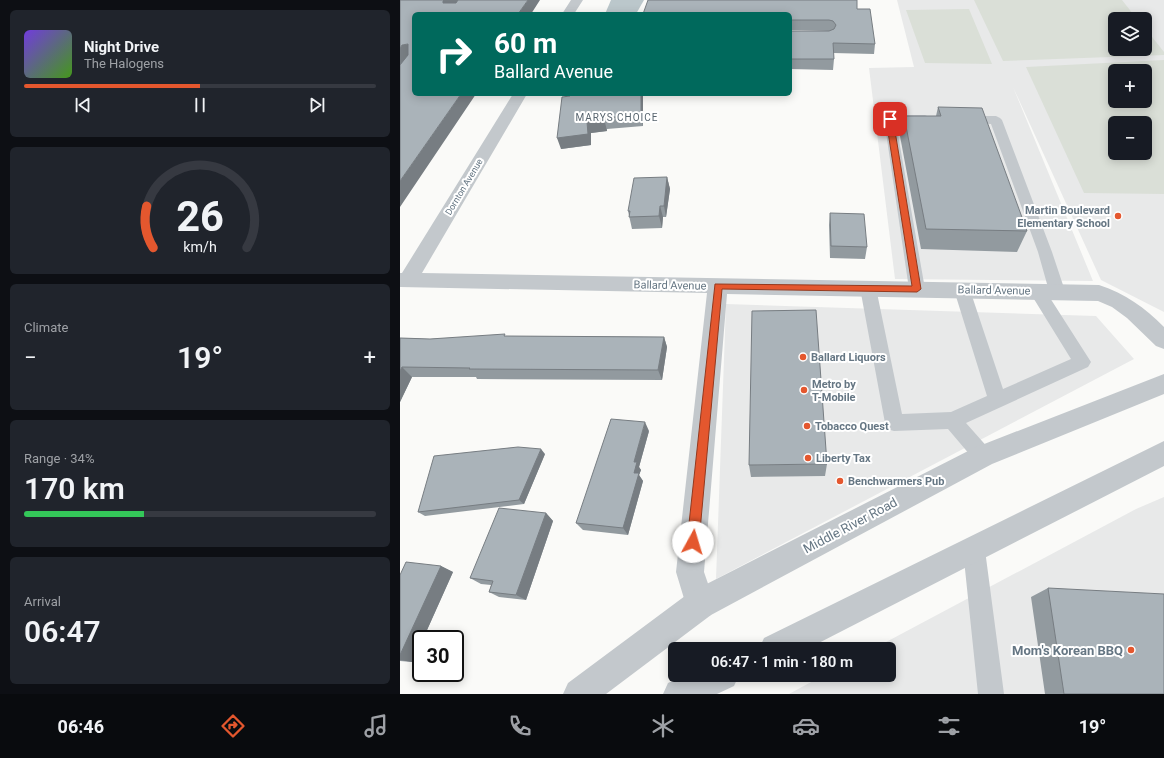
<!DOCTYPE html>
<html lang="en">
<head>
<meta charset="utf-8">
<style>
  body { margin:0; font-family:Roboto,sans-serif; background:#20242c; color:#f1f3f6; height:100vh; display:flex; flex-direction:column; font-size:15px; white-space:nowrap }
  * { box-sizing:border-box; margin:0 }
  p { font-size:13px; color:#9ea1a6 }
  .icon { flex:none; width:22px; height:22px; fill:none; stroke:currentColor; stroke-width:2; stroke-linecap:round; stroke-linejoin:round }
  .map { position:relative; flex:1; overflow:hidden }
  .details { display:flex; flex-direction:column; gap:10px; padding:10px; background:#0d0f14; width:400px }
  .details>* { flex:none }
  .guide { position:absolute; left:12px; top:12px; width:380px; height:84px; border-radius:6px; box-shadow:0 2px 10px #0003; background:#00695c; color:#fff; overflow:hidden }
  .controls { position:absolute; left:708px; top:12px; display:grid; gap:8px }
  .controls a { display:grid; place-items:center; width:44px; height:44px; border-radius:6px; background:#171b24; box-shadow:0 2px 10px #0003; font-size:20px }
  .speed { position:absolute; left:12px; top:630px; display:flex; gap:8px; font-size:20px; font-weight:700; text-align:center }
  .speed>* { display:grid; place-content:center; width:52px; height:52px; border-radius:50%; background:#171b24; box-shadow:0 2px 10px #0003; line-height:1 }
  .speed .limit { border:2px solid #111; border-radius:6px; background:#fff; color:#111 }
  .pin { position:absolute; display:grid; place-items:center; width:34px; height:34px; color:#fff; margin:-17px; border-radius:8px; box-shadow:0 2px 6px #0006 }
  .me { position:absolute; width:44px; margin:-22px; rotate:6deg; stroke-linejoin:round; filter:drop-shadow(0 0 3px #0008) }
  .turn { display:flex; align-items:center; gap:14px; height:84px; padding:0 16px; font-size:18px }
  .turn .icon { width:52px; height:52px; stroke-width:2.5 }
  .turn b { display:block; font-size:28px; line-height:34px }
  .big { font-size:30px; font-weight:600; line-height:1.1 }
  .details .card { flex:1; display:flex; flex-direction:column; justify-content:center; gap:6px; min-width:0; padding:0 14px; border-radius:6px; background:#20242c }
  .details .dial { align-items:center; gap:0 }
  .dial svg { height:104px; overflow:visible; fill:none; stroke:#363941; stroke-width:7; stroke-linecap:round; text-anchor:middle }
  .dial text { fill:#f1f3f6; stroke:none }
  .song { display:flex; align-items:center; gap:12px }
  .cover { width:48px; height:48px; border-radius:6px; background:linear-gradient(135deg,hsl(260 70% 55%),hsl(100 70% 35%)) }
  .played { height:4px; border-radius:2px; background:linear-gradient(90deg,#e4572e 50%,#363941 50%) }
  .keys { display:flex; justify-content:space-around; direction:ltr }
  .heat { display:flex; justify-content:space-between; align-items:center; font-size:22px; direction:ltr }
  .charge { height:6px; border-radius:3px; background:linear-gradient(90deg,#34c759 34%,#363941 0) }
  .trip { position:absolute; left:268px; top:642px; width:228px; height:40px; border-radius:6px; background:#171b24; box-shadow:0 2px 10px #0003; font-weight:600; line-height:40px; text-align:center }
  .dock { display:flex; height:64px; justify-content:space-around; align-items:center; background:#090b0e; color:#9ea1a6 }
  .dock .icon { width:28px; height:28px }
  .dock .active { color:#e4572e }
  .dock b { font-size:18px; color:#f1f3f6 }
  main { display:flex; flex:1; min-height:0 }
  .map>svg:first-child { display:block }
  .built { fill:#e8e9e9; fill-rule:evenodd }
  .green { fill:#dadfd7; fill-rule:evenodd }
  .water { fill:#bbc7cb }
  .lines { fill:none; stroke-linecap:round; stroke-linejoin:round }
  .service { fill:#c3c8cc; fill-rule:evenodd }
  .minor { fill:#c3c8cc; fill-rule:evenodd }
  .tertiary { fill:#c3c8cc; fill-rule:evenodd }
  .wall { fill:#929a9f }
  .shaded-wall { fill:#777d82 }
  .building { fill:#aab3b9; stroke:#777d82 }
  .route { fill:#e4572e; stroke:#94391e }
  .poi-dot { fill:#e4572e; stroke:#fff; stroke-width:1.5 }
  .labels { text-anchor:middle; stroke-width:4; stroke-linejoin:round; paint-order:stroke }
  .far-street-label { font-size:9px; fill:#657683; stroke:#fff }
  .far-neighbourhood-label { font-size:10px; letter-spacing:1px; fill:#57646e; stroke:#fff }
  .poi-label { font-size:11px; font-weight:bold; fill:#657683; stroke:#fff; text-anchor:start }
  .street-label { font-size:11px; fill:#657683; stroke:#fff }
  .near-street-label { font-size:13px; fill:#657683; stroke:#fff }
  .near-poi-label { font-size:13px; font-weight:bold; fill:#657683; stroke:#fff; text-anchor:end }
</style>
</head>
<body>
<main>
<section class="details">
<div class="card">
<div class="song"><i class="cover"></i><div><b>Night Drive</b><p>The Halogens</p></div></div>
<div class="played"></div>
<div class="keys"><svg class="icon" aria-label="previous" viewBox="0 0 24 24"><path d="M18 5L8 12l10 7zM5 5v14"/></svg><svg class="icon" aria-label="pause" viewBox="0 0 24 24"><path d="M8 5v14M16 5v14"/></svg><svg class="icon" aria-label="next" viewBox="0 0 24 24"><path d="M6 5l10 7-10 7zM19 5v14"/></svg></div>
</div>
<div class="card dial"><svg viewBox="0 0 100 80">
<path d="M14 69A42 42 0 1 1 86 69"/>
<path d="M14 69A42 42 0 0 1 9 37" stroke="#e4572e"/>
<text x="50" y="56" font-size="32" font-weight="700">26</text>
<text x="50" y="72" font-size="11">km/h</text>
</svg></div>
<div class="card"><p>Climate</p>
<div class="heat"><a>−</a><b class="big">19°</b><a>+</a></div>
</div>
<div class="card"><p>Range · 34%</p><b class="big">170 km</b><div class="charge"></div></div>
<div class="card"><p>Arrival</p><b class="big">06:47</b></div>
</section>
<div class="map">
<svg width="764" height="694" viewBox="0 0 764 694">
  <rect width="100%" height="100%" fill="#fafaf8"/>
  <!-- built -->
  <path class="built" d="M 497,0 L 764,0 L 764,312 L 701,280 L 613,87 L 693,281 L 495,279 L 469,68 L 514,67 ZM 715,19 L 745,19 L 745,49 L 715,49 ZM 715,71 L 745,71 L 745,101 L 715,101 ZM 715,123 L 745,123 L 745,153 L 715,153 Z
    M 326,304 L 696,316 L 734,359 L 316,579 Z
    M 764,497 L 764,694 L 389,694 L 424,675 L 489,675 L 489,649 L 473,649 L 736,509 Z"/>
  <!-- green -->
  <path class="green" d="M 574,0 L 722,0 L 737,19 L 715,19 L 715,49 L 745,49 L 745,28 L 764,52 L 764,55 L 603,61 Z
    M 569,9 L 592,64 L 525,63 L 506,10 Z
    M 764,60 L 764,194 L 684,193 L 626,67 ZM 715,71 L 745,71 L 745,101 L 715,101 ZM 715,123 L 745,123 L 745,153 L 715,153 Z"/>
  <!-- water -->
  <path class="water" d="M 211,0 L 244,0 L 236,14 L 205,14 Z"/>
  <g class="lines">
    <!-- service -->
    <path class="service" d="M 490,115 L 525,115 L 529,117 L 531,119 L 529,121 L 525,123 L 496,123 L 525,289 L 523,293 L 517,295 L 511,293 L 509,289 L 484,119 L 486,117 Z
      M 564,116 L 596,116 L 600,118 L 602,120 L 652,252 L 665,291 L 663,295 L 657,297 L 651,295 L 649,291 L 638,252 L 591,124 L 560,122 L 558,120 L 560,118 Z
      M 468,282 L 474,284 L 476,288 L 502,414 L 551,412 L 587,396 L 554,290 L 556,286 L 562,284 L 568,286 L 570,290 L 603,389 L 671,359 L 629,291 L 631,287 L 637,285 L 643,287 L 691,362 L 688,367 L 566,423 L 590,450 L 593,456 L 590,462 L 583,465 L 576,462 L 548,429 L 494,431 L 487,429 L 485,423 L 460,288 L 462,284 Z
      M 574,539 L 582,542 L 585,550 L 604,694 L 578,694 L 563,550 L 566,542 Z"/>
    <!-- minor -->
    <path class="minor" d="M 171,0 L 183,0 L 174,14 L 162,14 Z
      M 113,94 L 127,94 L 22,273 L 699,285 C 726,294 744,307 764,327 L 764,349 L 756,346 L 727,318 L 712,307 L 698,301 L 327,294 L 304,572 L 315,604 L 311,615 L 300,619 L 289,615 L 276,572 L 307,293 L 0,287 L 0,273 L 2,273 Z"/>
    <!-- tertiary -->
    <path class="tertiary" d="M 764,374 L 764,394 L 592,464 L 311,615 L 206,694 L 163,694 L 168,683 L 289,593 L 574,448 Z
      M 764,441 L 764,466 L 407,649 L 359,649 L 364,638 Z
      M 285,675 L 339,675 L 334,686 L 317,694 L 263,694 L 268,683 Z"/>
  </g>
  <!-- wall -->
  <path class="wall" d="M 457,9 L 475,44 L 474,54 L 433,53 L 434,59 L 433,70 L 390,69 L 390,31 L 429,31 L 390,30 L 390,14 Z
    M 171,94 L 243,94 L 243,126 L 207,129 L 207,131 L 191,133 L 191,145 L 161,149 L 170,96 Z
    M 538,107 L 627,231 L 617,252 L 521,249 L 500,136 L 504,116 L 536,116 Z
    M 267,177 L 270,189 L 266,217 L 263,217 L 262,228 L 232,229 L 228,211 Z
    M 430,213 L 467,247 L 465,259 L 430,258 L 429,225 Z
    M 106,336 L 264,337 L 267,347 L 262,380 L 77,379 L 76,377 L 12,377 L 0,402 L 0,338 L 30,339 Z
    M 249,431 L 239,467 L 241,470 L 239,475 L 243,481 L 228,535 L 183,530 L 176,523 Z
    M 145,454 L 124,504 L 25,516 L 18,512 Z
    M 427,464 L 425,476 L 351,477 L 349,465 Z
    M 146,513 L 153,521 L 126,600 L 99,597 L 89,592 L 91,585 L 81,584 L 70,578 Z
    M 41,566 L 53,572 L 23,639 L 21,639 L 21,643 L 12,662 L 0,661 L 0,575 Z
    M 648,588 L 764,694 L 645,694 L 631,597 Z"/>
  <!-- shaded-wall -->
  <path class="shaded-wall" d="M 44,0 L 62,0 L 49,13 L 43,3 L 43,1 Z
    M 128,0 L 140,0 L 131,14 L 118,14 Z
    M 8,44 L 14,55 L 0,68 L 0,48 L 2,45 Z
    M 61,94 L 76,94 L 0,207 L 0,181 Z
    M 241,94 L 243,94 L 243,126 L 241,115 Z
    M 204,118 L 207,131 L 191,133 L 191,145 L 161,149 L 157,138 L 187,122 Z
    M 267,177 L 270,189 L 266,217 L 264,206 Z
    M 260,206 L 263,217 L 262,228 L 259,216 Z
    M 264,337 L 267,347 L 262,380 L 258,370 Z
    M 2,367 L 12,377 L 0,402 L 0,371 Z
    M 245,422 L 249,431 L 239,467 L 241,470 L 239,475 L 243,481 L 228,535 L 223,528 L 234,473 L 234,462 Z
    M 141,449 L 145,454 L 124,504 L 119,500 Z
    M 146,513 L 153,521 L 126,600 L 116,595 Z
    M 41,566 L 53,572 L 23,639 L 21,639 L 21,643 L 12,662 L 0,660 L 0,655 Z"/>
  <!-- building -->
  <path class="building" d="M 0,0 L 44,0 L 43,1 L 43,3 L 56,3 L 58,0 L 128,0 L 118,14 L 14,14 L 14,94 L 61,94 L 0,181 L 0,65 L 8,55 L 8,44 L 2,45 L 0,48 Z
    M 248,0 L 457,0 L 457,9 L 470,9 L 475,44 L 433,43 L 434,59 L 390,59 L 390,31 L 429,31 L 434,29 L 436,25 L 433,21 L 429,20 L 390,20 L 390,14 L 243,14 Z
    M 171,94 L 241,94 L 241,115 L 204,118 L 204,120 L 187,122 L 188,134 L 157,138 L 162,97 L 170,96 Z
    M 538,107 L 582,108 L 627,231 L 526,229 L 504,116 L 541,116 Z
    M 267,177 L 264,206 L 260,206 L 259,216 L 229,217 L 230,211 L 228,211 L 234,178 Z
    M 430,213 L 464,214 L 467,247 L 431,246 Z
    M 416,310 L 427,464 L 349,465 L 352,311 Z
    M 105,334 L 104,336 L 264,337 L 258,370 L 69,369 L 70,368 L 2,367 L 0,371 L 0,338 L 30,339 Z
    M 211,419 L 245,422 L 234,462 L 237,462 L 234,473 L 239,473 L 223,528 L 176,523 Z
    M 118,447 L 141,449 L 119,500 L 18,512 L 34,456 Z
    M 99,508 L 146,513 L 116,595 L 89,592 L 93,581 L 70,578 Z
    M 6,562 L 41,566 L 0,655 L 0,575 Z
    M 648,588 L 764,594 L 764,694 L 664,694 Z"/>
  <!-- route -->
  <path class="route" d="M 490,117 L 493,119 L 521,289 L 517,292 L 322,289 L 299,542 L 297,546 L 293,548 L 289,546 L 287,542 L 315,284 L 512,286 L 486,119 Z"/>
  <!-- markers -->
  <g class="poi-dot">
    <circle cx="718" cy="216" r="4"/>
    <circle cx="403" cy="357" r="4"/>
    <circle cx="404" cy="390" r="4"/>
    <circle cx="407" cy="426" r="4"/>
    <circle cx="408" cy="458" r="4"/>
    <circle cx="440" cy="481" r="4"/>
    <circle cx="731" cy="650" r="4"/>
  </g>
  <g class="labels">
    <!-- far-street labels -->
    <g class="far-street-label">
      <text transform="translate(64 187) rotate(-59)" y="3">Dornton Avenue</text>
    </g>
    <!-- far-neighbourhood labels -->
    <g class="far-neighbourhood-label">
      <text x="217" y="121">MARYS CHOICE</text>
    </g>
    <!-- poi labels -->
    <g class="poi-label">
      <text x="710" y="214" text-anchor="end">Martin Boulevard<tspan x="710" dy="13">Elementary School</tspan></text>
      <text x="411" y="361">Ballard Liquors</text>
      <text x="412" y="388">Metro by<tspan x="412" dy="13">T-Mobile</tspan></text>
      <text x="415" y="430">Tobacco Quest</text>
      <text x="416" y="462">Liberty Tax</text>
      <text x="448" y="485">Benchwarmers Pub</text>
    </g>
    <!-- street labels -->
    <g class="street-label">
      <text transform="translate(270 285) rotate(1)" y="4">Ballard Avenue</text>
      <text transform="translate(594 290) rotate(1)" y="4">Ballard Avenue</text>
    </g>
    <!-- near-street labels -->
    <g class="near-street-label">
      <text transform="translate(450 525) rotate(-28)" y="5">Middle River Road</text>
    </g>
    <!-- near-poi labels -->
    <g class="near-poi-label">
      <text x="723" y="655">Mom's Korean BBQ</text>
    </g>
  </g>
</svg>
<div class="controls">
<a><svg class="icon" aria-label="layers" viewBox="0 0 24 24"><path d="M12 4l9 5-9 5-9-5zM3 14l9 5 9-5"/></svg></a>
<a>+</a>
<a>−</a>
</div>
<div class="speed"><div class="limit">30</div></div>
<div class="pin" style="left:490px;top:119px;background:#d93025"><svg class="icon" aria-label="arrive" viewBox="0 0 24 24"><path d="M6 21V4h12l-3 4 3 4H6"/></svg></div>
<svg class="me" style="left:293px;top:542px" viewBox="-20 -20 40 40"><circle r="19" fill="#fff"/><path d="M0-13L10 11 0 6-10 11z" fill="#e4572e"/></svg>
<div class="trip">06:47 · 1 min · 180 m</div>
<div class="guide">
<div class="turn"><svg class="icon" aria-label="right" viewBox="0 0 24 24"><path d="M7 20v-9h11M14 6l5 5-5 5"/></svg><div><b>60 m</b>Ballard Avenue</div></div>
</div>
</div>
</main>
<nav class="dock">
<b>06:46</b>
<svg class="icon active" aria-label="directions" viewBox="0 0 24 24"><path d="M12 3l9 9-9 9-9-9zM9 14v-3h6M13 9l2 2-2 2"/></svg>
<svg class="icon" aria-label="music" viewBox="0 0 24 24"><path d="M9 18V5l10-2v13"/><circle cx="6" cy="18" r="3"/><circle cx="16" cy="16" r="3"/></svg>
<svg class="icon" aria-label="phone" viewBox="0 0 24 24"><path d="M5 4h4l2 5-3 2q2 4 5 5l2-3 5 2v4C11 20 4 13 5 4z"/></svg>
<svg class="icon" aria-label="climate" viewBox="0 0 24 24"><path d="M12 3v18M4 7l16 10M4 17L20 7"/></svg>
<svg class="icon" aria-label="car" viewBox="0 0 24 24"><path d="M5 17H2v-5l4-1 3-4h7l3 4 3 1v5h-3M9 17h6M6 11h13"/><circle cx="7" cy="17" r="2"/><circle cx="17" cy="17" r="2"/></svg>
<svg class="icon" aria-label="filters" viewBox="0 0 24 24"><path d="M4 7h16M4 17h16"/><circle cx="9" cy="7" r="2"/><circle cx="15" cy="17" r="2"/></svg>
<b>19°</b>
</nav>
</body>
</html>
